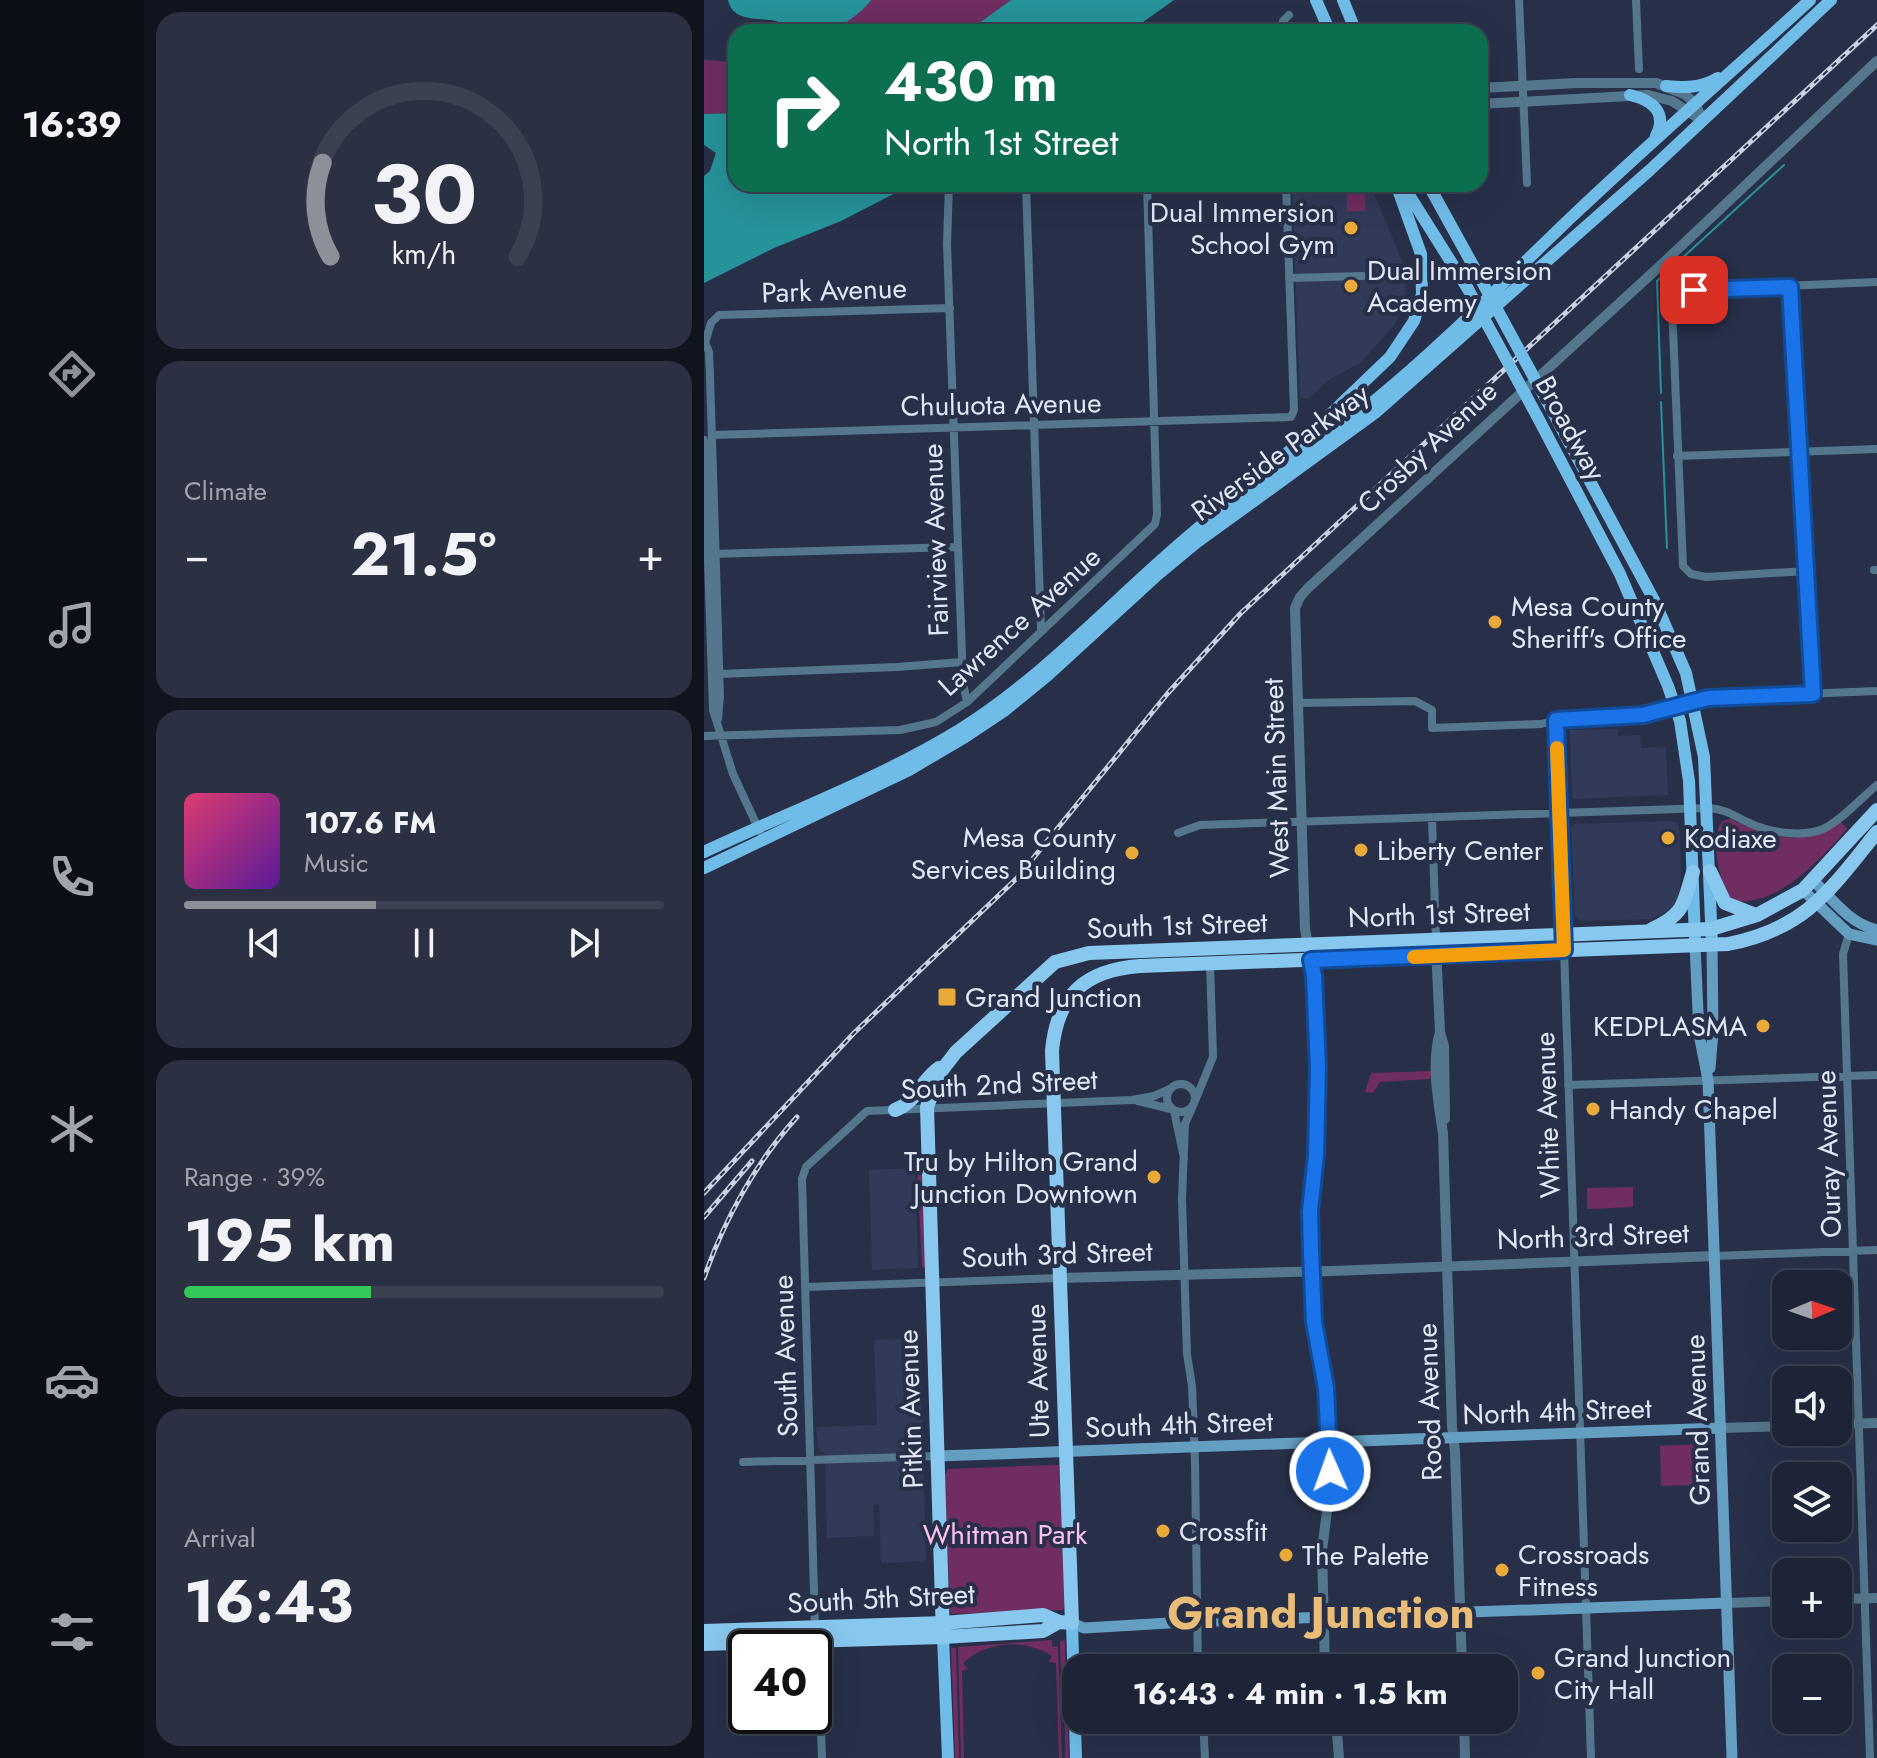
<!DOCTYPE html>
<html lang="en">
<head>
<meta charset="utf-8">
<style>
  body { margin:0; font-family:Jost,sans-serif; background:#2b3042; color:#f1f3f6; height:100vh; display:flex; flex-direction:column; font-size:30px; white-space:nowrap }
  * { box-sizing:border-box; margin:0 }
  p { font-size:26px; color:#a1a4ad }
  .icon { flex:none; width:44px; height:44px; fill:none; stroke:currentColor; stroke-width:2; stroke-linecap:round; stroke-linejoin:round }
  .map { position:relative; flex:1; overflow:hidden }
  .details { display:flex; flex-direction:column; gap:12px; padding:12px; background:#10141e; width:560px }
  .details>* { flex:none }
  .guide { position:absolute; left:24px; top:24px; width:760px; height:168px; border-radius:24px; box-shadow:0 8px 32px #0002,0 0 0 2px #3c4152; background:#0b6e4f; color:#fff; overflow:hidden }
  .needle { width:52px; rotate:88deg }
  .fabs { position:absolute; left:1068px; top:1270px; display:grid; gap:16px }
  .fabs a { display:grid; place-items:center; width:80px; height:80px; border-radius:16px; background:#1e2437; box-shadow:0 8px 32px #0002,0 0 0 2px #3c4152; font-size:40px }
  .speed { position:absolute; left:24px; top:1630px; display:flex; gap:16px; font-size:40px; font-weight:700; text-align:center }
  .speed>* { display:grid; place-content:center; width:104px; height:104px; border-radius:50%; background:#1e2437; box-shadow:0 8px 32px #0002,0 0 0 2px #3c4152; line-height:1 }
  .speed .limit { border:4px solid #111; border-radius:12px; background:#fff; color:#111 }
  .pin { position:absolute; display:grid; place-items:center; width:68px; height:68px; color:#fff; margin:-34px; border-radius:16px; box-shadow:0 4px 12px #0006 }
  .me { position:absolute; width:88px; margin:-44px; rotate:358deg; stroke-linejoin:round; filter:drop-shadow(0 0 6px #0008) }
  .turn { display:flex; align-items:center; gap:28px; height:168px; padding:0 24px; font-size:36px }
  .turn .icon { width:104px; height:104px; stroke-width:2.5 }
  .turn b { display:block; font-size:56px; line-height:68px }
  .big { font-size:60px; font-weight:700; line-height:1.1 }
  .details .widget { flex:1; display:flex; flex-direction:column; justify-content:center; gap:12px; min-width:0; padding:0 28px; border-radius:24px; background:#2b3042 }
  .details .dial { align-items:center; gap:0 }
  .dial svg { height:208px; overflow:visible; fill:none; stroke:#3c4152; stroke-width:7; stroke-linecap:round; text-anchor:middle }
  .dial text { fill:#f1f3f6; stroke:none }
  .song { display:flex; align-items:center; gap:24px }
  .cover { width:96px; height:96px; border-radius:12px; background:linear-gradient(135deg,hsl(340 70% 55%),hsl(270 70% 35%)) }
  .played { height:8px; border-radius:4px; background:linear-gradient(90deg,#8c9099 40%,#3c4152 40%) }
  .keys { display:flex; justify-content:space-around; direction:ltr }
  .heat { display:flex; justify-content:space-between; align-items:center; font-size:44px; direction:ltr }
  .charge { height:12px; border-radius:6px; background:linear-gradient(90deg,#34c759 39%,#3c4152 0) }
  .trip { position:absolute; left:358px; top:1654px; width:456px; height:80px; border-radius:24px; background:#1e2437; box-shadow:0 8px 32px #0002,0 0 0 2px #3c4152; font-weight:700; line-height:80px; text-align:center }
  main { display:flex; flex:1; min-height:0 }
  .dock { display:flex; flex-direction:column; width:144px; justify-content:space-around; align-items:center; background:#0c0e16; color:#a1a4ad }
  .dock .icon { width:56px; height:56px }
  .dock .active { color:#8c9099 }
  .dock b { font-size:36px; color:#f1f3f6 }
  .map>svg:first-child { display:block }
  .built { fill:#313a59 }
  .green { fill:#6f2d61 }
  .water { fill:#26929a }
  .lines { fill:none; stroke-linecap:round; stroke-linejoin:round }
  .stream { stroke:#26929a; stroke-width:2 }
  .minor { stroke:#54778d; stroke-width:8 }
  .tertiary { stroke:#54778d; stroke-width:10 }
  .secondary { stroke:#649ec1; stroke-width:11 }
  .primary { stroke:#70bce9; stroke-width:12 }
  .trunk { stroke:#88c8ee; stroke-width:14 }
  .rail-casing { stroke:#cad1e2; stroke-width:5 }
  .rail { stroke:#283049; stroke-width:2; stroke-dasharray:6; stroke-linecap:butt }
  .primary-bridge { stroke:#70bce9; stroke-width:12 }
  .route-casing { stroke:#114b97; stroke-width:20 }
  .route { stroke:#1a73e8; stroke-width:14 }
  .slow { stroke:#f59e0b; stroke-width:14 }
  .poi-dot { fill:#eaaa39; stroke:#283049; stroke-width:3 }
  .labels { text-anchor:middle; stroke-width:8; stroke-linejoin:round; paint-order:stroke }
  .poi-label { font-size:28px; fill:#e0e6f6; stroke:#283049; text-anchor:start }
  .street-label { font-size:28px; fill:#e0e6f6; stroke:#283049 }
  .park-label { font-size:28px; fill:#fdc1ed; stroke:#283049 }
  .town-label { font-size:44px; font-weight:bold; fill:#e9bc78; stroke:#283049 }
</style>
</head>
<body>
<main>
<nav class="dock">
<b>16:39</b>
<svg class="icon active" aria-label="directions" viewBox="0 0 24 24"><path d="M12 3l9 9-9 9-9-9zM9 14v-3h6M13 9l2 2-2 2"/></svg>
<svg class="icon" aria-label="music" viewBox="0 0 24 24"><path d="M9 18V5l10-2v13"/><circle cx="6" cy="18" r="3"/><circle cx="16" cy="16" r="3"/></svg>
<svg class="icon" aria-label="phone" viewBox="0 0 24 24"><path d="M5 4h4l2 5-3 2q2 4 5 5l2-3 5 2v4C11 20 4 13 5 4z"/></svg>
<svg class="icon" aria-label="climate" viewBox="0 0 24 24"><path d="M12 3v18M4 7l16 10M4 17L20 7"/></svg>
<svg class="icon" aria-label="car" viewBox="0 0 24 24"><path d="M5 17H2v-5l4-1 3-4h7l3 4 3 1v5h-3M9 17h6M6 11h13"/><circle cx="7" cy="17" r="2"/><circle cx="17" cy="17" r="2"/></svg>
<svg class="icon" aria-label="filters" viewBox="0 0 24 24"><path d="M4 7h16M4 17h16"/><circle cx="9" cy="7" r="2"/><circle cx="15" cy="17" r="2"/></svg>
</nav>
<section class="details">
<div class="widget dial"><svg viewBox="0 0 100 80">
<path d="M14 69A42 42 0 1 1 86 69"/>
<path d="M14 69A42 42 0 0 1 11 33" stroke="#8c9099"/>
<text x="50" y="56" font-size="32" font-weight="700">30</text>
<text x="50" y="72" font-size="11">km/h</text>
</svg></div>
<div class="widget"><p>Climate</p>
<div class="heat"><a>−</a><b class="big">21.5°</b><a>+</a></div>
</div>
<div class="widget">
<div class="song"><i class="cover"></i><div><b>107.6 FM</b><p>Music</p></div></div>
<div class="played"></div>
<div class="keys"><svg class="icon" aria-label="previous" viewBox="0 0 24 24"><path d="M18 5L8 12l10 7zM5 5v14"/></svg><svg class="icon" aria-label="pause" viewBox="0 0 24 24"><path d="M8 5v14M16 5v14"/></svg><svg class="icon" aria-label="next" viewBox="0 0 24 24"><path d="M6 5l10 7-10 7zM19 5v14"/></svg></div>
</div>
<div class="widget"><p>Range · 39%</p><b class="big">195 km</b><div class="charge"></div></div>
<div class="widget"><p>Arrival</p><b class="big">16:43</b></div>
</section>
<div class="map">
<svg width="1173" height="1758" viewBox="0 0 1173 1758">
  <rect width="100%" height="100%" fill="#283049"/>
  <!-- built -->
  <path class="built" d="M 588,184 L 666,184 L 703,273 L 701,300 L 692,323 L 656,363 L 626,379 L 605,398 L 596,398 Z
    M 914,729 L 914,736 L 936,735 L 937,748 L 962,747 L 964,795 L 868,799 L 866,730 Z
    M 967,821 L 973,823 L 975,827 L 977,877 L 976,890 L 968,909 L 946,919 L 878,921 L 871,916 L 867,828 L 870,824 Z
    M 211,1168 L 214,1268 L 168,1270 L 165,1170 Z
    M 216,1338 L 222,1561 L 177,1563 L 175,1504 L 169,1505 L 170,1536 L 123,1538 L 121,1454 L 114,1448 L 112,1427 L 173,1425 L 170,1340 Z"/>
  <!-- green -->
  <path class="green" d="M 167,0 L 307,0 L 263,32 L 119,32 L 147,18 Z
    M 0,60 L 32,62 L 32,113 L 0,114 Z
    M 643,184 L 657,184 L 661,193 L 661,211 L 643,211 Z
    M 1027,819 C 1062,837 1103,848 1137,822 L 1143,829 C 1116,860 1071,910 1026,900 C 1016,881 1005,840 1018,821 Z
    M 728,1071 L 726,1079 L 676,1082 L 669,1093 L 661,1092 L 667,1073 Z
    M 213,1167 L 218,1167 L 221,1267 L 218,1268 Z
    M 929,1187 L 929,1207 L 883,1209 L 883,1188 Z
    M 998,1444 L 999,1485 L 957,1486 L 956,1446 Z
    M 347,1465 L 355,1465 L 360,1593 L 363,1597 L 359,1610 L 248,1614 L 246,1611 L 241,1474 L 244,1469 Z
    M 361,1639 L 361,1641 L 365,1758 L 361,1758 C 362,1720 357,1682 356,1642 Z
    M 348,1640 L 348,1647 L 354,1646 L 358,1758 L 355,1758 L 352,1663 L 345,1662 L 348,1656 C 319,1638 284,1641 259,1663 L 264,1669 L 258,1671 L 260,1758 L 257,1758 L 254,1647 Z
    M 247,1648 L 252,1648 L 255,1758 L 251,1758 Z"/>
  <!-- water -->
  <path class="water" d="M 24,0 L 167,0 C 157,14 137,27 120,32 C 98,38 89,26 72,21 C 55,17 29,23 24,0 Z
    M 307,0 L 470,0 L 425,32 L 263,32 Z
    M 32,113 L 32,184 L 209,184 L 137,221 L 70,248 L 0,283 L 0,176 L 6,171 L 12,153 L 0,145 L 0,114 Z"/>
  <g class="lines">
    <!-- stream -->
    <path class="stream" d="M 957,393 L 953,281 L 1080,165
      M 957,402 L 963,548"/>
    <!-- minor -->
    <path class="minor" d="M 815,0 L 823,183
      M 932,0 L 935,69
      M 578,32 L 579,21 L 585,15
      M 245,184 L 243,244 L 259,683 L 263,702
      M 322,184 L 337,631
      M 585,278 L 659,276
      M 1086,287 L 1109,694
      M 1,342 L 5,352 L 6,376 L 16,696 L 14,719
      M 0,346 L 7,323 L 15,315 L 246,308
      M 8,435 L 587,417 L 590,410 L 582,184
      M 0,440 L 9,710 L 29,774 L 56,832
      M 973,456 L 1173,449
      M 6,554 L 253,547
      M 1170,570 L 1173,570
      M 1103,571 L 1002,577 L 987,574 L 979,566 L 968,306 L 976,295 L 984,290 L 1173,282
      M 16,674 L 193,667 L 258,662
      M 593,703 L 711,701 L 728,710 L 728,728 L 837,724 L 852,720 L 939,715 L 1004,698 L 1173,691
      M 852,720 L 859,935
      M 0,736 L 196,730 L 232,722 L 263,702 L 451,524 L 453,514 L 443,184
      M 728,818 L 732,939
      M 474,833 L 496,825 L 1003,808 C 1026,809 1031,818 1050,825 C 1068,833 1100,837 1119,829 C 1136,822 1158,797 1173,785
      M 1145,934 L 1139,954 L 1166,1758
      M 860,949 L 887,1758
      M463 1098a14 14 0 1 1 28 0a14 14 0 1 1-28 0Z
      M 864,1085 L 1173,1075
      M 434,1101 L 467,1109
      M 491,1101 L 509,1057 L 506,963
      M 488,1108 L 481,1124 L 478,1199 L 483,1354 L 488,1386 L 491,1462 L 494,1668
      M 470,1111 L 480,1158
      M 1011,1256 L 1173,1250
      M 101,1287 L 357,1278
      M 39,1462 L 234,1456
      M 111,1627 L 98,1179 L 102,1167 L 163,1111 L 428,1100 L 450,1096 L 466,1089
      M 114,1641 L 118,1758
      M 499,1720 L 501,1758"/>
    <!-- tertiary -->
    <path class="tertiary" d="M 776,88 L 873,83 L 952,83 L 980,94 L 991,103 L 999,121
      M 776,104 L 944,95 L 968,101 L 999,121
      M 732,948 L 736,1032 L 740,1046 L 741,1119
      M 736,1032 C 727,1063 734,1101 739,1133 L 748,1427 L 751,1451 L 758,1668
      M 357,1278 L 628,1271 L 1011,1256
      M 1134,1424 L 1173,1423
      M 1017,1428 L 1082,1426
      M 1134,1599 L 1173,1598
      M 1023,1603 L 1082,1601
      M 621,1668 L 618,1550 L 626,1488 L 622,1388 L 610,1322 L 606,1211 L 612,1155 L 614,1046 L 610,976 L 601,929 L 591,608 L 596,597 L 604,588 L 956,266 L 1173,61
      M 632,1720 L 635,1758
      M 760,1720 L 761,1758"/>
    <!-- secondary -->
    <path class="secondary" d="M 1109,880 C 1129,900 1145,923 1173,930
      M 1099,890 L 1145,934 L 1173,940
      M 991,945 L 995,1034 L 1004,1080 L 1028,1758
      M 1006,1068 L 1009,1032 L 1008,944
      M 234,1456 L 1017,1428
      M 368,1623 L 380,1628 L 482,1622 L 1023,1603"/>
    <!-- primary -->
    <path class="primary" d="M 612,0 L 626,32
      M 639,0 L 652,32
      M 962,86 C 981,88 997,88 1014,78
      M 926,95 C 948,100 964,112 952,136
      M 724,184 L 776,278
      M 700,187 L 764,289
      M 846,407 L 951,602 L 982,673 L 1000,757 L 1008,944
      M 833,416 L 916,574 L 964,686 L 976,721 L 985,781 L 991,939
      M 558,475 L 614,426 L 686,357 L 710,321 L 718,294 L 717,254 L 692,184
      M 0,852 C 85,812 175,779 255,730 C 345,674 416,592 498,525 C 554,479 619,444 675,397 C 746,339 809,272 876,209 C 951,138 1030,70 1106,0
      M 0,868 L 205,770 L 261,737 L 300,711 L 344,675 L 451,577 L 492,543 L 671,413 L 946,170 L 1127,0
      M 368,1623 L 372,1758
      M 239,1637 L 244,1758"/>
    <!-- trunk -->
    <path class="trunk" d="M 1006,871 L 1021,903 L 1052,915
      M 948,929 C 981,914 979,904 989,872
      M 191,1110 C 212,1103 217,1080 235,1068
      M 0,1631 L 239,1623 L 339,1615 L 355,1622 L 368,1623 L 348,1051 C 353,995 381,970 436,966 L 1024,944 C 1102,929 1127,889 1173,832
      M 239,1637 L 223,1107 L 235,1074 L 252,1052 L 351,962 L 385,953 L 1007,929 L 1053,915 L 1099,890 L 1173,810
      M 0,1644 L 239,1637 L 339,1631 L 355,1622"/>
    <!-- rail casing -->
    <g class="rail-casing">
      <path id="rail" d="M 0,1193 L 150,1033 L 313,878 L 464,693 L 537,613 L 1173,25
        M 0,1217 L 48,1161
        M 0,1278 C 20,1220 52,1162 93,1117"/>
    </g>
    <!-- rail -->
    <use href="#rail" class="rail"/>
    <!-- primary-bridge -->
    <path class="primary-bridge" d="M 776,278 L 846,407
      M 764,289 L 833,416"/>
  </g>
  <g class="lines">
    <!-- route casing -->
    <g class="route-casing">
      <path id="route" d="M 626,1471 L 622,1388 L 610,1322 L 607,1252 L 606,1211 L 612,1155 L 614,1068 L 610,976 L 607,960 L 860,950 L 852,720 L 939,715 L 1004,698 L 1109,694 L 1086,287 L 990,290"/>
    </g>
    <!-- route -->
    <use href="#route" class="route"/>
    <!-- slow -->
    <path class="slow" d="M 710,957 L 860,950 L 853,748"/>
  </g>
  <!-- markers -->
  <g class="poi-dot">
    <circle cx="647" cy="228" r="8"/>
    <circle cx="647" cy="286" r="8"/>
    <circle cx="791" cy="622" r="8"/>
    <circle cx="964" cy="838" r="8"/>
    <circle cx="657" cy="850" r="8"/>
    <circle cx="428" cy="853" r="8"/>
    <rect x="233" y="987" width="20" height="20" rx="4"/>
    <circle cx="1059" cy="1026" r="8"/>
    <circle cx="889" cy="1109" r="8"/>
    <circle cx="450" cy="1177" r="8"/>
    <circle cx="459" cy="1531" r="8"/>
    <circle cx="582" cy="1555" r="8"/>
    <circle cx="798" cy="1570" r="8"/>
    <circle cx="834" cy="1673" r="8"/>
  </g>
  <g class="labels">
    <!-- poi labels -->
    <g class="poi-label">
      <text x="631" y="222" text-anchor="end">Dual Immersion<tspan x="631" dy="32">School Gym</tspan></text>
      <text x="663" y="280">Dual Immersion<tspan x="663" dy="32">Academy</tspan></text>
      <text x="807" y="616">Mesa County<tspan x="807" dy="32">Sheriff's Office</tspan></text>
      <text x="412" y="847" text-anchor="end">Mesa County<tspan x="412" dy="32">Services Building</tspan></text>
      <text x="980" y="848">Kodiaxe</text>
      <text x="673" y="860">Liberty Center</text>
      <text x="261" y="1007">Grand Junction</text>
      <text x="1043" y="1036" text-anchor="end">KEDPLASMA</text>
      <text x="905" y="1119">Handy Chapel</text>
      <text x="434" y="1171" text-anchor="end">Tru by Hilton Grand<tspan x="434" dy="32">Junction Downtown</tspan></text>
      <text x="475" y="1541">Crossfit</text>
      <text x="814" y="1564">Crossroads<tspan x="814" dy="32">Fitness</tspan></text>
      <text x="598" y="1565">The Palette</text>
      <text x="850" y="1667">Grand Junction<tspan x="850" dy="32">City Hall</tspan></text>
    </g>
    <!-- street labels -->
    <g class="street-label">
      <text transform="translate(130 290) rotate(-2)" y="10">Park Avenue</text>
      <text transform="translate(297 404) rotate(-1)" y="10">Chuluota Avenue</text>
      <text transform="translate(867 428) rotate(61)" y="10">Broadway</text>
      <text transform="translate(723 447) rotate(-43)" y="10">Crosby Avenue</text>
      <text transform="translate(576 452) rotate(-36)" y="10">Riverside Parkway</text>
      <text transform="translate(231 540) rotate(-92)" y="10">Fairview Avenue</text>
      <text transform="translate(315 621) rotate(-42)" y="10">Lawrence Avenue</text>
      <text transform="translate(572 778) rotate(-92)" y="10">West Main Street</text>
      <text transform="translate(735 914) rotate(-2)" y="10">North 1st Street</text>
      <text transform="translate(473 925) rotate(-2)" y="10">South 1st Street</text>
      <text transform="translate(295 1084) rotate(-3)" y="10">South 2nd Street</text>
      <text transform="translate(843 1115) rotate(-92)" y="10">White Avenue</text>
      <text transform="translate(1124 1154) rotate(-92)" y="10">Ouray Avenue</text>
      <text transform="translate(889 1236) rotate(-2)" y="10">North 3rd Street</text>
      <text transform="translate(353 1254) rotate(-2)" y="10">South 3rd Street</text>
      <text transform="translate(81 1356) rotate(-92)" y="10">South Avenue</text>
      <text transform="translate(333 1371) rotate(-92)" y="10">Ute Avenue</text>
      <text transform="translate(725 1402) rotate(-92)" y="10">Rood Avenue</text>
      <text transform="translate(206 1409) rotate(-92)" y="10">Pitkin Avenue</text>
      <text transform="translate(853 1411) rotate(-2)" y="10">North 4th Street</text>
      <text transform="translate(993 1420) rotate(-92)" y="10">Grand Avenue</text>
      <text transform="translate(475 1424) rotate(-2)" y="10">South 4th Street</text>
      <text transform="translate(177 1598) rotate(-3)" y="10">South 5th Street</text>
    </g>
    <!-- park labels -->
    <g class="park-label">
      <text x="301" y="1544">Whitman Park</text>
    </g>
    <!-- town labels -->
    <g class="town-label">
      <text x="617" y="1628">Grand Junction</text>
    </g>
  </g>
</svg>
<div class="fabs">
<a><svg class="needle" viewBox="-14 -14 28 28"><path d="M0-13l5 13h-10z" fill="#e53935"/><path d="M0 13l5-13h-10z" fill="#a1a4ad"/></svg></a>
<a><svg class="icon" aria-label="sound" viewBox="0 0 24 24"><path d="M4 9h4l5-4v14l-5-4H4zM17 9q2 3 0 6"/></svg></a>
<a><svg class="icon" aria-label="layers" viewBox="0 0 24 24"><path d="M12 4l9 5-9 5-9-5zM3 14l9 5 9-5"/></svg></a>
<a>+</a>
<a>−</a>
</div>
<div class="speed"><div class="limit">40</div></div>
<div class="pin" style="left:990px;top:290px;background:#d93025"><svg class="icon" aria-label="arrive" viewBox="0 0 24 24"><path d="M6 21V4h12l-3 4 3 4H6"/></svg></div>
<svg class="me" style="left:626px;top:1471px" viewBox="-20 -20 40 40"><circle r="17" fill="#1a73e8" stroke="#fff" stroke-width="3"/><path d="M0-11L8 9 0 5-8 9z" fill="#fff"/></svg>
<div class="trip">16:43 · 4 min · 1.5 km</div>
<div class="guide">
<div class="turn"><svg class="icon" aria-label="right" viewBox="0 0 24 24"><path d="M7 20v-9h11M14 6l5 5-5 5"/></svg><div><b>430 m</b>North 1st Street</div></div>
</div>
</div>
</main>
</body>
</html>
